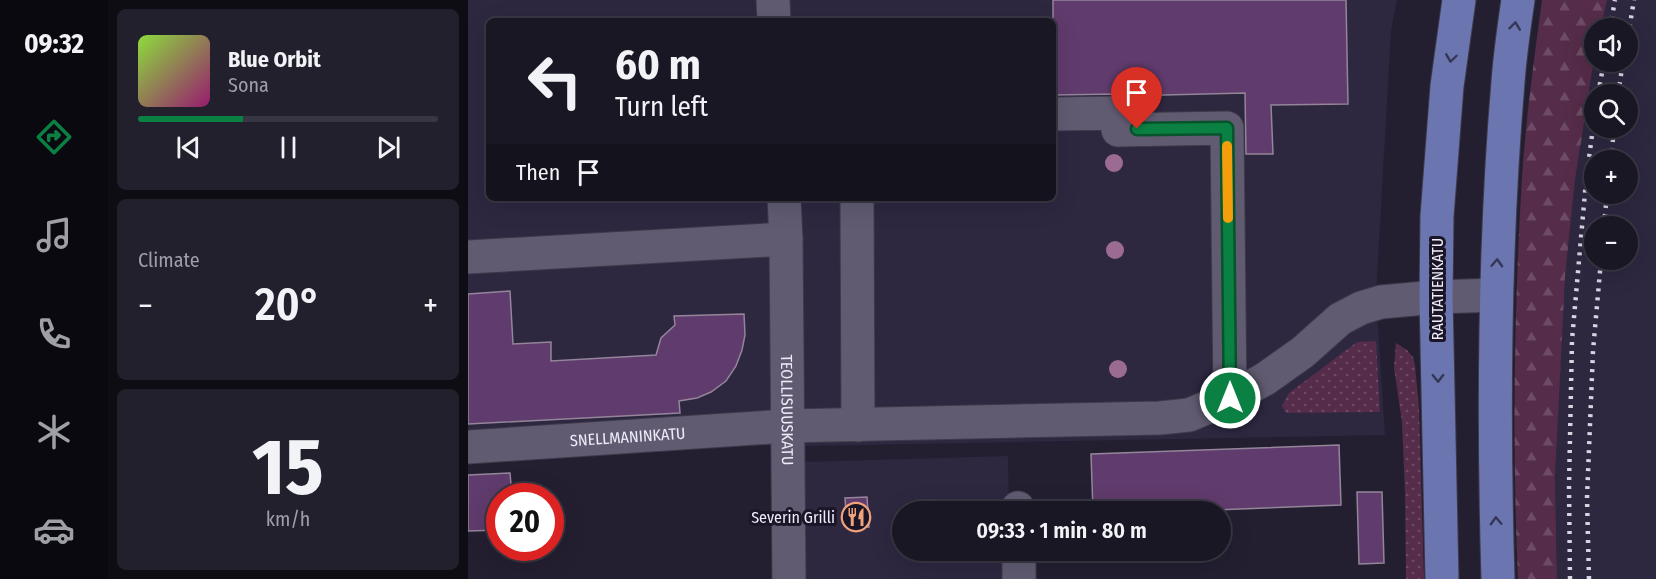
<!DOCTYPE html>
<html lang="en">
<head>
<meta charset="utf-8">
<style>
  body { margin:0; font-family:"Fira Sans Condensed",sans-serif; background:#23202d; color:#f1f3f6; height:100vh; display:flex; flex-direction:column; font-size:22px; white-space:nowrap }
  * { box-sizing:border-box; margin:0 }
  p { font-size:20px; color:#9f9fa7 }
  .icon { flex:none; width:33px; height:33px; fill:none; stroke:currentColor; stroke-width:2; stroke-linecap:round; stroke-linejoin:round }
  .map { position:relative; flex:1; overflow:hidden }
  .side { display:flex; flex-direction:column; gap:9px; padding:9px; background:#0e0d14; width:360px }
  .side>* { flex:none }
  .top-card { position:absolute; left:18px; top:18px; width:570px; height:183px; border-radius:9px; box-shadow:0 6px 24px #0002,0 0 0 2px #383642; background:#1a1725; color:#f1f3f6; overflow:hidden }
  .fabs { position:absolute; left:1116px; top:18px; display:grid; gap:12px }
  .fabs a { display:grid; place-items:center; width:54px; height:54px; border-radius:50%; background:#1a1725; box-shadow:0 6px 24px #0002,0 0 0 2px #383642; font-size:30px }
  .speed { position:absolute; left:18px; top:483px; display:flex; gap:12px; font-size:30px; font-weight:700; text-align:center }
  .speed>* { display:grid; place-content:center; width:78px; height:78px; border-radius:50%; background:#1a1725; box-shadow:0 6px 24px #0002,0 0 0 2px #383642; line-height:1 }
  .speed .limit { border:9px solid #d22; background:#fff; color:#111 }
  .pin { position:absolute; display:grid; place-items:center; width:51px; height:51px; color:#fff; margin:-62px -26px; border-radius:50% 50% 50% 0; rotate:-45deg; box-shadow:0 0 6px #0007 }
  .pin .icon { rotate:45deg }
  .me { position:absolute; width:66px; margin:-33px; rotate:0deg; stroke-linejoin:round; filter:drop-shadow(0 0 4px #0008) }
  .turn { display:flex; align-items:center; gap:21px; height:126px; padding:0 30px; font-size:27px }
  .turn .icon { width:78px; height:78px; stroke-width:2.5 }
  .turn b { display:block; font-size:42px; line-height:51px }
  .then { display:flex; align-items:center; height:57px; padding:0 30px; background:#0003; gap:12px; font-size:22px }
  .big { font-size:45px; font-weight:600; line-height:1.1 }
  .side .widget { flex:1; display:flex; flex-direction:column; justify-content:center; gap:9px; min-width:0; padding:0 21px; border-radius:9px; background:#23202d }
  .side .dial { align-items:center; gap:0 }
  .dial b { font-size:78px; line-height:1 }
  .song { display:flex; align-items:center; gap:18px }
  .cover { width:72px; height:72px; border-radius:9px; background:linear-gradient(135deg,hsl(90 70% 55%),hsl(320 70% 35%)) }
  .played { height:6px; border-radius:3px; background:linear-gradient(90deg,#0b8043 35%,#383642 35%) }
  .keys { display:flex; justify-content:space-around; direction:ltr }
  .heat { display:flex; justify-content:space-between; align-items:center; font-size:33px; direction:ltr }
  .trip { position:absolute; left:424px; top:501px; width:339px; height:60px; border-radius:30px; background:#1a1725; box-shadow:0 6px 24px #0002,0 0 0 2px #383642; font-weight:600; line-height:60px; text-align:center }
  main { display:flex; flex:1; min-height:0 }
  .menu { display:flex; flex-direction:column; width:108px; justify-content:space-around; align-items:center; background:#0a090f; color:#9f9fa7 }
  .menu .icon { width:42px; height:42px }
  .menu .on { color:#0b8043 }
  .menu b { font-size:27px; color:#f1f3f6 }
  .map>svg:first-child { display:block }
  .built { fill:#2d2740; fill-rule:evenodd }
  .grass { fill:url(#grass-dots) }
  .forest { fill:url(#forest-firs) }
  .building { fill:#603b6d; stroke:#948599; stroke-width:1.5 }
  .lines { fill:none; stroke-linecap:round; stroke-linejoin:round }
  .minor-casing { stroke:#3e3a4a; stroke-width:35 }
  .major-casing { stroke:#3e3a4a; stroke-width:35 }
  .minor { stroke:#605b71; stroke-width:33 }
  .major { stroke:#6b76b1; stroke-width:33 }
  .rail { stroke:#d6d4e1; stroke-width:4.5; stroke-dasharray:3 6; stroke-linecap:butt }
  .tree { fill:#9b6b93 }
  .oneway { stroke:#363757 }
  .route-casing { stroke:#07532c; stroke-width:15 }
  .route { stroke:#0b8043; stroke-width:10 }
  .slow { stroke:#f59e0b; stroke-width:10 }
  .labels { text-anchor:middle; stroke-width:6; stroke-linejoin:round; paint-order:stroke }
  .street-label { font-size:16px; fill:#eeecf9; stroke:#1a1527 }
  .poi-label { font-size:16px; fill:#eeecf9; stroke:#1a1527; text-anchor:end }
</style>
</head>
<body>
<main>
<nav class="menu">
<b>09:32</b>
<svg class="icon on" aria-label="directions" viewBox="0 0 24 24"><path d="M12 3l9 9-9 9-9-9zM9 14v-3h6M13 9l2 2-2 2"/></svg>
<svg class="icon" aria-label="music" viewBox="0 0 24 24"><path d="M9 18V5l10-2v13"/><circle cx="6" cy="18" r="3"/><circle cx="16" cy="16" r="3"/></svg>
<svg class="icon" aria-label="phone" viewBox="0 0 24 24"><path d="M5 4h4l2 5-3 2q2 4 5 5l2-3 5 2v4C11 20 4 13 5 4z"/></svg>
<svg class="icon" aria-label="climate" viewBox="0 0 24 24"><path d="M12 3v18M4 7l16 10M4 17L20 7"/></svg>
<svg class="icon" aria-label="car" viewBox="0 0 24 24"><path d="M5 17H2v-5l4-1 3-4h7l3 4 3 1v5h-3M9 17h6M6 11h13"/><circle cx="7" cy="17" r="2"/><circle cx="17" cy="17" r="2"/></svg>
</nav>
<section class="side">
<div class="widget">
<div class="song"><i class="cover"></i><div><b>Blue Orbit</b><p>Sona</p></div></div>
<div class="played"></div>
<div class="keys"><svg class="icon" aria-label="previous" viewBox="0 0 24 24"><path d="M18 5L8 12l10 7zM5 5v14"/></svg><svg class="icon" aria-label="pause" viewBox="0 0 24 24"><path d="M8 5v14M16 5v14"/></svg><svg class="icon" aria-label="next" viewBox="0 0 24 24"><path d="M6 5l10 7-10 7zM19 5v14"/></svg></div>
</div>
<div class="widget"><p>Climate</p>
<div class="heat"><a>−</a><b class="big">20°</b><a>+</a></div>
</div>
<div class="widget dial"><b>15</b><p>km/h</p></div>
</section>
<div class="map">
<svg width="1188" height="579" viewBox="0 0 1188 579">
  <defs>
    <pattern id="grass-dots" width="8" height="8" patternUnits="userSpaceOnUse" patternTransform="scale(1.5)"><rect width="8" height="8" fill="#552c49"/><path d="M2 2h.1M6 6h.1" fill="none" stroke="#6e4b64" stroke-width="1.8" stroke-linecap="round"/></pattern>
    <pattern id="forest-firs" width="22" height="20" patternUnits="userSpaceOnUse" patternTransform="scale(1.5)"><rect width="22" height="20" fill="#552c49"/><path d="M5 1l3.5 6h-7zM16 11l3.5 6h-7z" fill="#6e4b64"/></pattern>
  </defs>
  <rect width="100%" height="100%" fill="#231f31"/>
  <!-- built -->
  <path class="built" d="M 0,0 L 929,0 L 923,31 L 908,295 L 917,435 L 337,446 L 0,440 ZM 21,21 L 585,21 L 585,198 L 21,198 Z
    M 1139,0 L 1188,0 L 1188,579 L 1089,579 L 1087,476 L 1093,340 L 1097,277 L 1107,180 L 1126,59 L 1126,62 L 1160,62 L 1160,28 L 1133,28 ZM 1126,94 L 1160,94 L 1160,128 L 1126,128 ZM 1126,160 L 1160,160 L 1160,194 L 1126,194 ZM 1126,226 L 1160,226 L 1160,260 L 1126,260 Z
    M 540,456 L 541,511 L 435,512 L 435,550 L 542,551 L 543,579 L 337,579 L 336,462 Z"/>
  <!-- grass -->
  <path class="grass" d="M 908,341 L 912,412 L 818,413 L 814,406 L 821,393 L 889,342 Z
    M 928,343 L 939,350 L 945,357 L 947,365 L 951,408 L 956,579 L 938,579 L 937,492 L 934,422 L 926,368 Z"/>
  <!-- forest -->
  <path class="forest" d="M 1074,0 L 1139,0 L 1133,28 L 1126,28 L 1126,59 L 1107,180 L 1097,277 L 1087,476 L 1089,579 L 1050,579 C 1044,445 1046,311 1054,177 C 1058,118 1066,59 1074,0 Z"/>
  <!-- building -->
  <path class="building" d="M 585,0 L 878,0 L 880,104 L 803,105 L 805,154 L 778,154 L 777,93 L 655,96 L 650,94 L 585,95 Z
    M 42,291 L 45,344 L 83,342 L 83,361 L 188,355 L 193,338 L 207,325 L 206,316 L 276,314 L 277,335 L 274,350 L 268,366 L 258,381 L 243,392 L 229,398 L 211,401 L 212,413 L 0,424 L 0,294 Z
    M 871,445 L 873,505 L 696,512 L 625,512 L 623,454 Z
    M 42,473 L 44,496 L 32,496 L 32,530 L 0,531 L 0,475 Z
    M 889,492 L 914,492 L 916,563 L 891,564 Z
    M 399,497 L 401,527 L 379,528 L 377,498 Z"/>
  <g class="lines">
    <!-- minor casing -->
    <g class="minor-casing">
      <g id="minor">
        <path d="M 305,0 L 306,21"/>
        <path d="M 585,114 L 650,113 L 650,130 L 759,128 L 762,398"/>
        <path id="s1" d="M 316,198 L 318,239 L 321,579"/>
        <path d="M 389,198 L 390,425"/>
        <path d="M 0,257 L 318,239"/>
        <path id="s2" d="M 0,447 L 319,426 L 692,418 L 721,415 L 762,398 L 797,379 L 835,352 L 872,319 L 893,308 L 913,302 L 968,297 L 1028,295"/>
        <path d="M 550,508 L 550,512"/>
        <path d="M 551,550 L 551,579"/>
      </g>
    </g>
    <!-- major casing -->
    <g class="major-casing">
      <path id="major" d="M 974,579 L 968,297 L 969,216 L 979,86 L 991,0
        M 1030,579 C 1025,413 1026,247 1040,82 C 1042,54 1046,27 1050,0"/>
    </g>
    <!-- minor -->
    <use href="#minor" class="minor"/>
    <!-- major -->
    <use href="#major" class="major"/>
    <!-- rail -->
    <path class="rail" d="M 1142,28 L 1147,0
      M 1160,36 L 1166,0
      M 1130,94 L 1136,62
      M 1150,94 L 1155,62
      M 1143,160 L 1146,128
      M 1136,226 L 1139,194
      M 1102,579 L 1101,486 L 1104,340 L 1118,181 L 1126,120
      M 1121,579 L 1119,498 L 1125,351 L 1133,260"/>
  </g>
  <!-- trees -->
  <g class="tree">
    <circle cx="646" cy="163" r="9"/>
    <circle cx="647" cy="250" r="9"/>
    <circle cx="650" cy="369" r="9"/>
  </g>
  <!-- one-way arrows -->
  <defs><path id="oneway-chevron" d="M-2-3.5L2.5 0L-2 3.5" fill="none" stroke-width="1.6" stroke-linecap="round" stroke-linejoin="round" transform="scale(1.5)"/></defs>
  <g class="oneway">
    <use href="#oneway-chevron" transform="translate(1047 26) rotate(-83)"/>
    <use href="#oneway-chevron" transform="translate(983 58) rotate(98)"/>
    <use href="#oneway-chevron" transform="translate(1029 263) rotate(-87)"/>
    <use href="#oneway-chevron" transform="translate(970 378) rotate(89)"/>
    <use href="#oneway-chevron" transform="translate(1028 521) rotate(-92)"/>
  </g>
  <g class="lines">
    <!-- route casing -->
    <g class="route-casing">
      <path id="route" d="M 669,129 L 759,128 L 762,398"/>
    </g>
    <!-- route -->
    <use href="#route" class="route"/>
    <!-- slow -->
    <path class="slow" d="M 759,146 L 760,218"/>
  </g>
  <!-- icons -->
  <defs>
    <g id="restaurant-ring" transform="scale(1.5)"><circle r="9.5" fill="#1a1527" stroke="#f0a27a" stroke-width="1.5"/><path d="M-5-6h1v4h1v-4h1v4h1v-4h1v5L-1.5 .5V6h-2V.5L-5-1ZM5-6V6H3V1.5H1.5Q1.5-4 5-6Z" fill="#f0a27a"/></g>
  </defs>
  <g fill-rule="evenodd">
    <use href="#restaurant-ring" x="388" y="517"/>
  </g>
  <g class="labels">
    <!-- street labels -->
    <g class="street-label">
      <text transform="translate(969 289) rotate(-90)" y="6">RAUTATIENKATU</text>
      <text dy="6" stroke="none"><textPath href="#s1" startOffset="212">TEOLLISUUSKATU</textPath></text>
      <text dy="6" stroke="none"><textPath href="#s2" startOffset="160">SNELLMANINKATU</textPath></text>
    </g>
    <!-- poi labels -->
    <g class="poi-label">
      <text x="367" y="523">Severin Grilli</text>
    </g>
  </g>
</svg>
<div class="fabs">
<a><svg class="icon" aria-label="sound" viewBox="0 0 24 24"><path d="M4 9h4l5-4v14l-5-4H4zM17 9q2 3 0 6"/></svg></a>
<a><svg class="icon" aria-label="search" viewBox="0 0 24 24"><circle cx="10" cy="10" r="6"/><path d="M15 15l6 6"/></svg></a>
<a>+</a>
<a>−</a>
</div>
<div class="speed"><div class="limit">20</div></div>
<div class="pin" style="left:669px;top:129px;background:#d93025"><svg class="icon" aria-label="arrive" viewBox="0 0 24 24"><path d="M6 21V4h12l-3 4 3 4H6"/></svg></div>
<svg class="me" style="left:762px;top:398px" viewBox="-20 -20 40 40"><circle r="17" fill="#0b8043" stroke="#fff" stroke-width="3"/><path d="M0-11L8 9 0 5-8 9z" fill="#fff"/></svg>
<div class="trip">09:33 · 1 min · 80 m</div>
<div class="top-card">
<div class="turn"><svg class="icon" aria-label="left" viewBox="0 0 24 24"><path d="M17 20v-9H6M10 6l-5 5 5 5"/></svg><div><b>60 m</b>Turn left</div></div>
<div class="then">Then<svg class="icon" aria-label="arrive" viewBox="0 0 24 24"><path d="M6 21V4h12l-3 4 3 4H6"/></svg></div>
</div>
</div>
</main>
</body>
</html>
